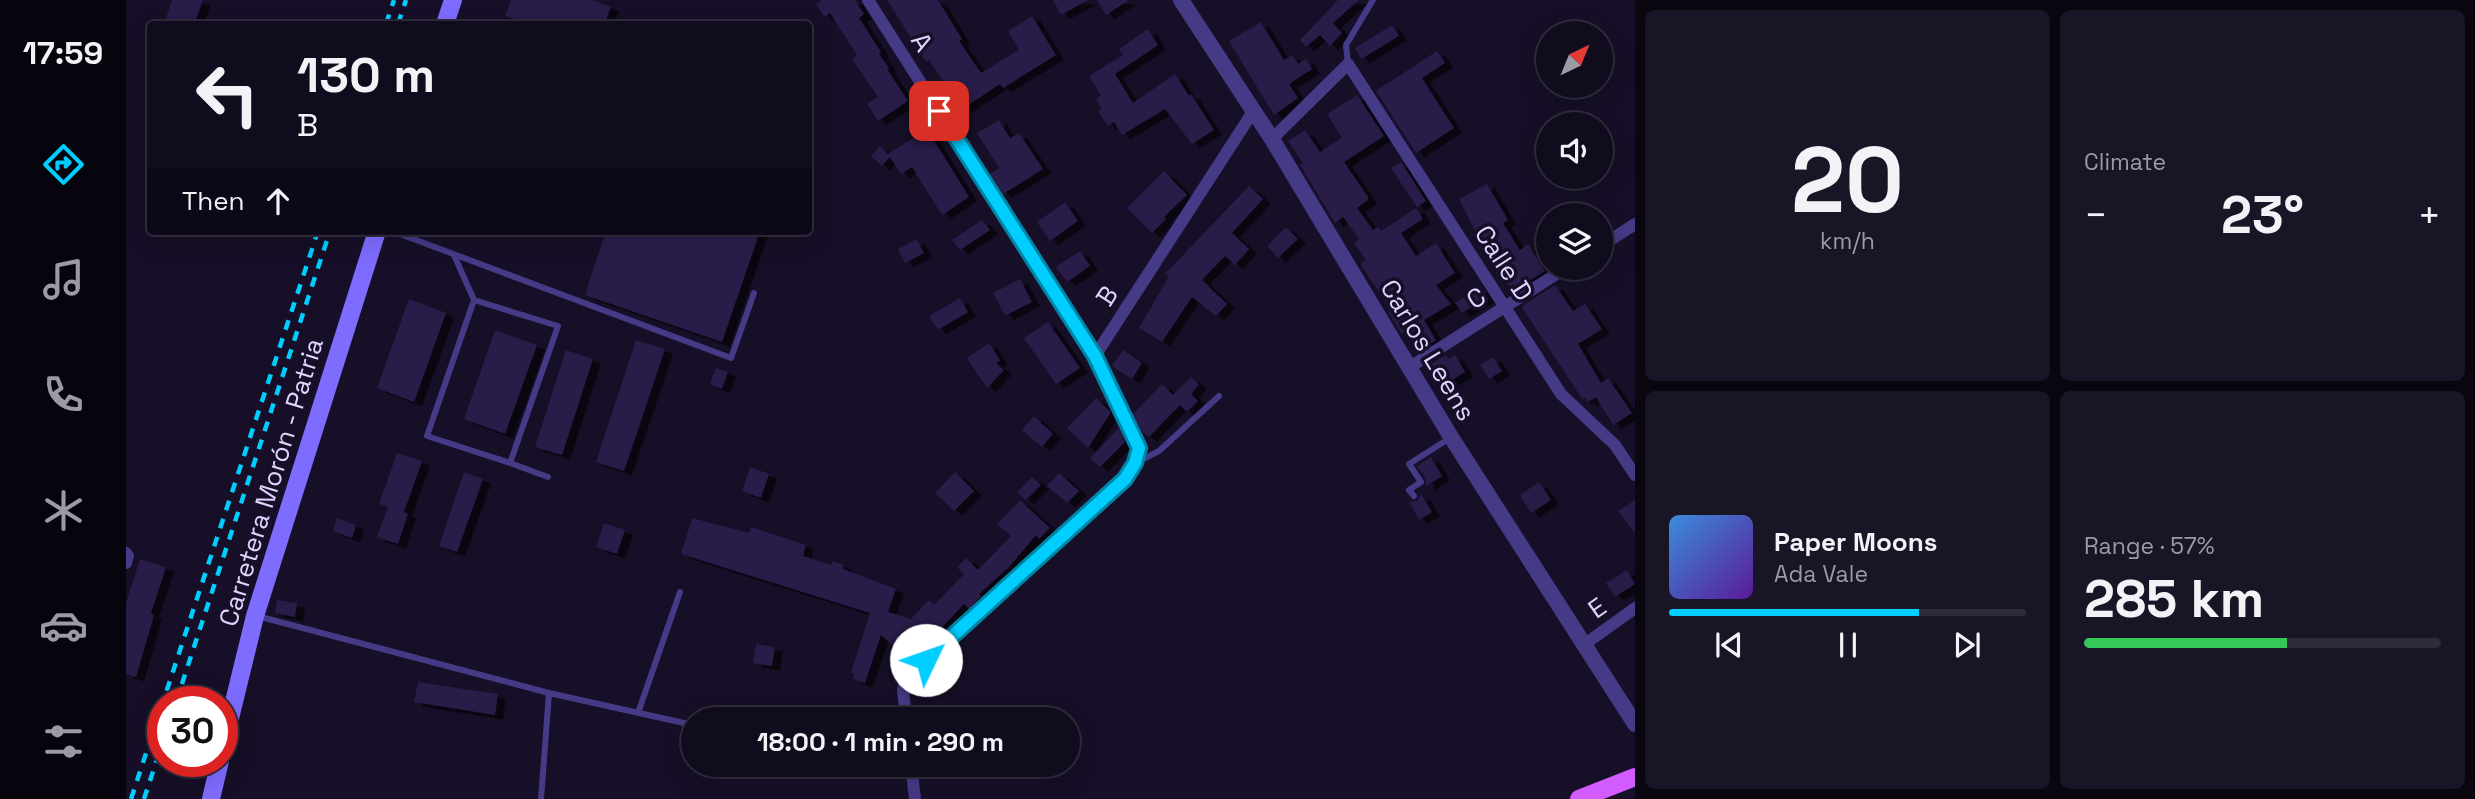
<!DOCTYPE html>
<html lang="en">
<head>
<meta charset="utf-8">
<style>
  body { margin:0; font-family:"Space Grotesk",sans-serif; background:#191426; color:#f1f3f6; height:100vh; display:flex; flex-direction:column; font-size:26px; white-space:nowrap }
  * { box-sizing:border-box; margin:0 }
  p { font-size:23px; color:#9c9ba4 }
  .icon { flex:none; width:38px; height:38px; fill:none; stroke:currentColor; stroke-width:2; stroke-linecap:round; stroke-linejoin:round }
  .map { position:relative; flex:1; overflow:hidden }
  .drawer { display:flex; flex-direction:column; gap:10px; padding:10px; background:#090610; width:840px }
  .drawer>* { flex:none }
  .top-card { position:absolute; left:21px; top:21px; width:665px; height:214px; border-radius:7px; box-shadow:0 7px 28px #0002,0 0 0 2px #302b3b; background:#100b1d; color:#f1f3f6; overflow:hidden }
  .needle { width:46px; rotate:43deg }
  .buttons { position:absolute; left:1410px; top:21px; display:grid; gap:14px }
  .buttons a { display:grid; place-items:center; width:77px; height:77px; border-radius:50%; background:#100b1d; box-shadow:0 7px 28px #0002,0 0 0 2px #302b3b; font-size:35px }
  .speed { position:absolute; left:21px; top:686px; display:flex; gap:14px; font-size:35px; font-weight:700; text-align:center }
  .speed>* { display:grid; place-content:center; width:91px; height:91px; border-radius:50%; background:#100b1d; box-shadow:0 7px 28px #0002,0 0 0 2px #302b3b; line-height:1 }
  .speed .limit { border:10px solid #d22; background:#fff; color:#111 }
  .pin { position:absolute; display:grid; place-items:center; width:60px; height:60px; color:#fff; margin:-30px; border-radius:14px; box-shadow:0 4px 10px #0006 }
  .me { position:absolute; width:77px; margin:-38px; rotate:48deg; stroke-linejoin:round; filter:drop-shadow(0 0 5px #0008) }
  .turn { display:flex; align-items:center; gap:24px; height:147px; padding:0 35px; font-size:32px }
  .turn .icon { width:91px; height:91px; stroke-width:2.5 }
  .turn b { display:block; font-size:49px; line-height:60px }
  .then { display:flex; align-items:center; height:66px; padding:0 35px; background:#0003; gap:14px; font-size:26px }
  .big { font-size:52px; font-weight:700; line-height:1.1 }
  .drawer .card { flex:1; display:flex; flex-direction:column; justify-content:center; gap:10px; min-width:0; padding:0 24px; border-radius:10px; background:#191426 }
  .drawer .dial { align-items:center; gap:0 }
  .dial b { font-size:91px; line-height:1 }
  .song { display:flex; align-items:center; gap:21px }
  .cover { width:84px; height:84px; border-radius:10px; background:linear-gradient(135deg,hsl(210 70% 55%),hsl(270 70% 35%)) }
  .played { height:7px; border-radius:4px; background:linear-gradient(90deg,#01cdff 70%,#302b3b 70%) }
  .keys { display:flex; justify-content:space-around; direction:ltr }
  .heat { display:flex; justify-content:space-between; align-items:center; font-size:38px; direction:ltr }
  .charge { height:10px; border-radius:5px; background:linear-gradient(90deg,#34c759 57%,#302b3b 0) }
  .drawer .tiles { flex:1; display:grid; gap:10px; grid-template-columns:repeat(2,1fr) }
  .trip { position:absolute; left:555px; top:707px; width:399px; height:70px; border-radius:35px; background:#100b1d; box-shadow:0 7px 28px #0002,0 0 0 2px #302b3b; font-weight:700; line-height:70px; text-align:center }
  main { display:flex; flex:1; min-height:0 }
  .dock { display:flex; flex-direction:column; width:126px; justify-content:space-around; align-items:center; background:#06040c; color:#9c9ba4 }
  .dock .icon { width:49px; height:49px }
  .dock .on { color:#01cdff }
  .dock b { font-size:32px; color:#f1f3f6 }
  .map>svg:first-child { display:block }
  .building { fill:#291b48; filter:url(#shadow) }
  .lines { fill:none; stroke-linecap:round; stroke-linejoin:round }
  .service { stroke:#453a86; stroke-width:6 }
  .minor { stroke:#453a86; stroke-width:12 }
  .tertiary { stroke:#453a86; stroke-width:16 }
  .secondary { stroke:#7e6cff; stroke-width:18 }
  .primary { stroke:#d25cff; stroke-width:18 }
  .rail { stroke:#01cdff; stroke-width:4.5; stroke-dasharray:10 9; stroke-linecap:butt }
  .route-casing { stroke:#0185a6; stroke-width:18 }
  .route { stroke:#01cdff; stroke-width:12 }
  .labels { text-anchor:middle; stroke-width:7; stroke-linejoin:round; paint-order:stroke }
  .street-label { font-size:26px; fill:#ded5ff; stroke:#160f27 }
</style>
</head>
<body>
<main>
<nav class="dock">
<b>17:59</b>
<svg class="icon on" aria-label="directions" viewBox="0 0 24 24"><path d="M12 3l9 9-9 9-9-9zM9 14v-3h6M13 9l2 2-2 2"/></svg>
<svg class="icon" aria-label="music" viewBox="0 0 24 24"><path d="M9 18V5l10-2v13"/><circle cx="6" cy="18" r="3"/><circle cx="16" cy="16" r="3"/></svg>
<svg class="icon" aria-label="phone" viewBox="0 0 24 24"><path d="M5 4h4l2 5-3 2q2 4 5 5l2-3 5 2v4C11 20 4 13 5 4z"/></svg>
<svg class="icon" aria-label="climate" viewBox="0 0 24 24"><path d="M12 3v18M4 7l16 10M4 17L20 7"/></svg>
<svg class="icon" aria-label="car" viewBox="0 0 24 24"><path d="M5 17H2v-5l4-1 3-4h7l3 4 3 1v5h-3M9 17h6M6 11h13"/><circle cx="7" cy="17" r="2"/><circle cx="17" cy="17" r="2"/></svg>
<svg class="icon" aria-label="filters" viewBox="0 0 24 24"><path d="M4 7h16M4 17h16"/><circle cx="9" cy="7" r="2"/><circle cx="15" cy="17" r="2"/></svg>
</nav>
<div class="map">
<svg width="1509" height="799" viewBox="0 0 1509 799">
  <defs>
    <filter id="shadow"><feDropShadow dx="8" dy="4.5" stdDeviation="0" flood-color="#0009"/></filter>
  </defs>
  <rect width="100%" height="100%" fill="#160f27"/>
  <!-- building -->
  <path class="building" d="M 46,0 L 77,0 L 68,24 L 38,24 Z
    M 385,0 L 466,0 L 485,7 L 478,24 L 404,24 L 379,16 Z
    M 696,0 L 729,0 L 738,14 L 733,18 L 755,52 L 753,54 L 763,68 L 761,69 L 782,101 L 752,121 L 741,104 L 752,97 L 726,59 L 731,55 L 704,13 L 698,17 L 690,4 Z
    M 761,0 L 812,0 L 836,39 L 833,41 L 855,73 L 893,50 L 882,31 L 906,16 L 930,55 L 877,88 L 874,84 L 836,109 L 803,60 L 800,62 Z
    M 927,0 L 962,0 L 935,15 Z
    M 971,0 L 1003,0 L 980,15 Z
    M 1212,0 L 1233,0 L 1207,23 L 1216,33 L 1204,46 L 1194,35 L 1180,47 L 1174,40 Z
    M 1135,22 L 1158,60 L 1166,55 L 1172,64 L 1180,59 L 1186,69 L 1163,84 L 1172,98 L 1148,115 L 1103,41 Z
    M 1266,25 L 1273,36 L 1235,59 L 1229,48 Z
    M 1022,29 L 1032,45 L 989,74 L 1007,103 L 1049,74 L 1063,96 L 1065,94 L 1088,130 L 1066,144 L 1039,109 L 996,135 L 988,122 L 982,126 L 972,111 L 976,109 L 970,99 L 975,96 L 963,76 L 997,55 L 993,49 Z
    M 1311,51 L 1319,63 L 1296,78 L 1328,128 L 1290,153 L 1250,91 Z
    M 1231,95 L 1258,136 L 1218,162 L 1242,197 L 1242,200 L 1231,208 L 1247,230 L 1252,227 L 1255,231 L 1290,208 L 1297,219 L 1275,233 L 1290,256 L 1310,243 L 1329,273 L 1310,285 L 1325,304 L 1298,320 L 1310,340 L 1292,352 L 1280,332 L 1276,334 L 1262,312 L 1265,310 L 1234,264 L 1240,260 L 1228,243 L 1233,239 L 1217,217 L 1209,223 L 1174,165 L 1177,163 L 1162,141 L 1179,130 L 1194,152 L 1216,138 L 1201,114 Z
    M 873,120 L 884,138 L 893,133 L 917,169 L 877,194 L 864,174 L 873,168 L 851,133 Z
    M 801,129 L 843,197 L 816,215 L 786,167 L 775,174 L 764,157 L 756,166 L 745,156 L 754,146 L 762,154 Z
    M 1275,162 L 1300,201 L 1291,207 L 1265,168 Z
    M 1038,171 L 1061,195 L 1038,217 L 1040,219 L 1026,233 L 1001,208 Z
    M 1361,184 L 1382,220 L 1377,223 L 1394,250 L 1402,244 L 1419,271 L 1386,292 L 1378,279 L 1375,281 L 1353,245 L 1355,243 L 1333,199 Z
    M 1123,186 L 1137,199 L 1106,233 L 1123,249 L 1109,265 L 1099,256 L 1076,280 L 1101,304 L 1090,316 L 1066,297 L 1036,342 L 1013,328 L 1043,276 L 1039,274 Z
    M 939,202 L 952,221 L 924,241 L 911,222 Z
    M 856,220 L 864,230 L 834,250 L 826,240 Z
    M 1160,227 L 1172,239 L 1152,258 L 1141,246 Z
    M 480,231 L 634,231 L 596,342 L 459,295 Z
    M 791,239 L 798,253 L 779,263 L 772,249 Z
    M 954,251 L 964,266 L 941,282 L 930,267 Z
    M 894,279 L 906,302 L 879,316 L 867,293 Z
    M 1429,285 L 1447,311 L 1459,304 L 1476,329 L 1452,344 L 1475,383 L 1482,378 L 1506,413 L 1487,425 L 1470,397 L 1462,402 L 1459,398 L 1457,400 L 1397,309 L 1396,306 Z
    M 1354,288 L 1360,298 L 1336,313 L 1329,303 Z
    M 834,298 L 842,312 L 812,330 L 803,316 Z
    M 283,299 L 320,313 L 288,402 L 251,388 Z
    M 922,322 L 954,368 L 930,384 L 898,338 Z
    M 369,330 L 411,345 L 379,434 L 338,419 Z
    M 510,340 L 539,349 L 498,471 L 470,462 Z
    M 863,343 L 874,360 L 870,363 L 878,370 L 861,388 L 841,358 Z
    M 440,350 L 467,359 L 436,455 L 409,447 Z
    M 997,350 L 1016,363 L 1006,379 L 986,366 Z
    M 1320,355 L 1322,359 L 1329,355 L 1339,372 L 1313,388 L 1301,366 Z
    M 1367,357 L 1376,371 L 1363,379 L 1354,365 Z
    M 590,368 L 602,372 L 596,389 L 584,384 Z
    M 1065,377 L 1073,385 L 1065,394 L 1072,401 L 1061,412 L 1054,405 L 1023,437 L 1013,429 L 1006,415 L 1036,384 L 1047,395 Z
    M 970,398 L 985,412 L 962,448 L 941,428 Z
    M 908,416 L 927,434 L 916,447 L 896,430 Z
    M 993,428 L 999,442 L 974,467 L 964,458 Z
    M 271,453 L 296,461 L 278,512 L 282,514 L 272,544 L 251,537 L 262,507 L 253,504 Z
    M 1305,457 L 1316,476 L 1300,486 L 1300,479 L 1291,466 Z
    M 624,467 L 643,474 L 635,498 L 616,491 Z
    M 338,472 L 357,479 L 331,552 L 313,546 Z
    M 829,472 L 848,491 L 828,511 L 809,493 Z
    M 933,473 L 953,491 L 941,503 L 921,486 Z
    M 906,477 L 915,485 L 900,500 L 891,492 Z
    M 1413,482 L 1425,500 L 1405,513 L 1394,495 Z
    M 1295,494 L 1306,512 L 1293,520 L 1283,502 L 1291,501 Z
    M 894,500 L 924,528 L 913,539 L 910,535 L 884,566 L 853,594 L 855,596 L 843,609 L 838,604 L 784,661 L 755,635 L 739,683 L 727,679 L 728,674 L 725,673 L 744,613 L 555,554 L 566,518 L 623,533 L 625,527 L 680,545 L 677,556 L 705,565 L 707,561 L 718,565 L 717,569 L 770,589 L 762,612 L 785,619 L 803,600 L 808,605 L 838,574 L 831,567 L 840,558 L 852,570 L 885,536 L 871,524 Z
    M 1509,500 L 1509,533 L 1492,511 Z
    M 211,518 L 230,525 L 226,538 L 207,531 Z
    M 478,523 L 499,530 L 491,554 L 470,547 Z
    M 14,559 L 40,567 L 25,613 L 28,615 L 10,677 L 0,674 L 0,603 Z
    M 1501,570 L 1509,584 L 1489,597 L 1480,583 Z
    M 151,600 L 171,603 L 169,617 L 149,613 Z
    M 630,644 L 649,647 L 646,666 L 627,663 Z
    M 292,682 L 372,694 L 369,715 L 288,702 Z"/>
  <g class="lines">
    <!-- service -->
    <path class="service" d="M 1222,64 L 1220,45 L 1247,0
      M 266,231 L 605,358 L 628,293
      M 328,255 L 348,300 L 301,436 L 384,463 L 432,326 L 348,300
      M 1011,462 L 1033,451 L 1093,396
      M 384,463 L 422,477
      M 1288,496 L 1283,490 L 1295,482 L 1283,464 L 1324,438
      M 131,616 L 423,693 L 567,725
      M 512,713 L 554,592
      M 415,799 L 423,693"/>
    <!-- minor -->
    <path class="minor" d="M 742,0 L 969,356 L 1012,448 L 1009,463 L 998,479 L 780,678 L 777,689 L 780,719
      M 1146,139 L 1222,64 L 1435,394 L 1489,445 L 1509,475
      M 1475,246 L 1509,224
      M 969,356 L 1128,110
      M 1284,367 L 1440,268
      M 0,553 L 2,556 L 0,563
      M 1459,644 L 1509,608
      M 785,765 L 789,799"/>
    <!-- tertiary -->
    <path class="tertiary" d="M 1055,0 L 1146,139 L 1325,437 L 1509,724"/>
    <!-- secondary -->
    <path class="secondary" d="M 319,24 L 327,0
      M 96,751 L 129,616 L 251,231
      M 85,799 L 94,761"/>
    <!-- primary -->
    <path class="primary" d="M 1453,799 L 1509,777"/>
    <!-- rail -->
    <path class="rail" d="M 260,24 L 268,0
      M 272,24 L 280,0
      M 50,702 L 204,231
      M 5,799 L 192,231
      M 18,799 L 37,741"/>
  </g>
  <g class="lines">
    <!-- route casing -->
    <g class="route-casing">
      <path id="route" d="M 800,660 L 999,479 L 1009,463 L 1013,448 L 969,356 L 813,111"/>
    </g>
    <!-- route -->
    <use href="#route" class="route"/>
  </g>
  <g class="labels">
    <!-- street labels -->
    <g class="street-label">
      <text transform="translate(796 42) rotate(57)" y="9">A</text>
      <text transform="translate(1378 263) rotate(57)" y="9">Calle D</text>
      <text transform="translate(981 296) rotate(-57)" y="9">B</text>
      <text transform="translate(1350 298) rotate(-32)" y="9">C</text>
      <text transform="translate(1302 350) rotate(59)" y="9">Carlos Leens</text>
      <text transform="translate(145 482) rotate(-73)" y="9">Carretera Morón - Patria</text>
      <text transform="translate(1471 608) rotate(-35)" y="9">E</text>
    </g>
  </g>
</svg>
<div class="buttons">
<a><svg class="needle" viewBox="-14 -14 28 28"><path d="M0-13l5 13h-10z" fill="#e53935"/><path d="M0 13l5-13h-10z" fill="#9c9ba4"/></svg></a>
<a><svg class="icon" aria-label="sound" viewBox="0 0 24 24"><path d="M4 9h4l5-4v14l-5-4H4zM17 9q2 3 0 6"/></svg></a>
<a><svg class="icon" aria-label="layers" viewBox="0 0 24 24"><path d="M12 4l9 5-9 5-9-5zM3 14l9 5 9-5"/></svg></a>
</div>
<div class="speed"><div class="limit">30</div></div>
<div class="pin" style="left:813px;top:111px;background:#d93025"><svg class="icon" aria-label="arrive" viewBox="0 0 24 24"><path d="M6 21V4h12l-3 4 3 4H6"/></svg></div>
<svg class="me" style="left:800px;top:660px" viewBox="-20 -20 40 40"><circle r="19" fill="#fff"/><path d="M0-13L10 11 0 6-10 11z" fill="#01cdff"/></svg>
<div class="trip">18:00 · 1 min · 290 m</div>
<div class="top-card">
<div class="turn"><svg class="icon" aria-label="left" viewBox="0 0 24 24"><path d="M17 20v-9H6M10 6l-5 5 5 5"/></svg><div><b>130 m</b>B</div></div>
<div class="then">Then<svg class="icon" aria-label="ahead" viewBox="0 0 24 24"><path d="M12 20V5M6 11l6-6 6 6"/></svg></div>
</div>
</div>
<section class="drawer">
<div class="tiles">
<div class="card dial"><b>20</b><p>km/h</p></div>
<div class="card"><p>Climate</p>
<div class="heat"><a>−</a><b class="big">23°</b><a>+</a></div>
</div>
<div class="card">
<div class="song"><i class="cover"></i><div><b>Paper Moons</b><p>Ada Vale</p></div></div>
<div class="played"></div>
<div class="keys"><svg class="icon" aria-label="previous" viewBox="0 0 24 24"><path d="M18 5L8 12l10 7zM5 5v14"/></svg><svg class="icon" aria-label="pause" viewBox="0 0 24 24"><path d="M8 5v14M16 5v14"/></svg><svg class="icon" aria-label="next" viewBox="0 0 24 24"><path d="M6 5l10 7-10 7zM19 5v14"/></svg></div>
</div>
<div class="card"><p>Range · 57%</p><b class="big">285 km</b><div class="charge"></div></div>
</div>
</section>
</main>
</body>
</html>
